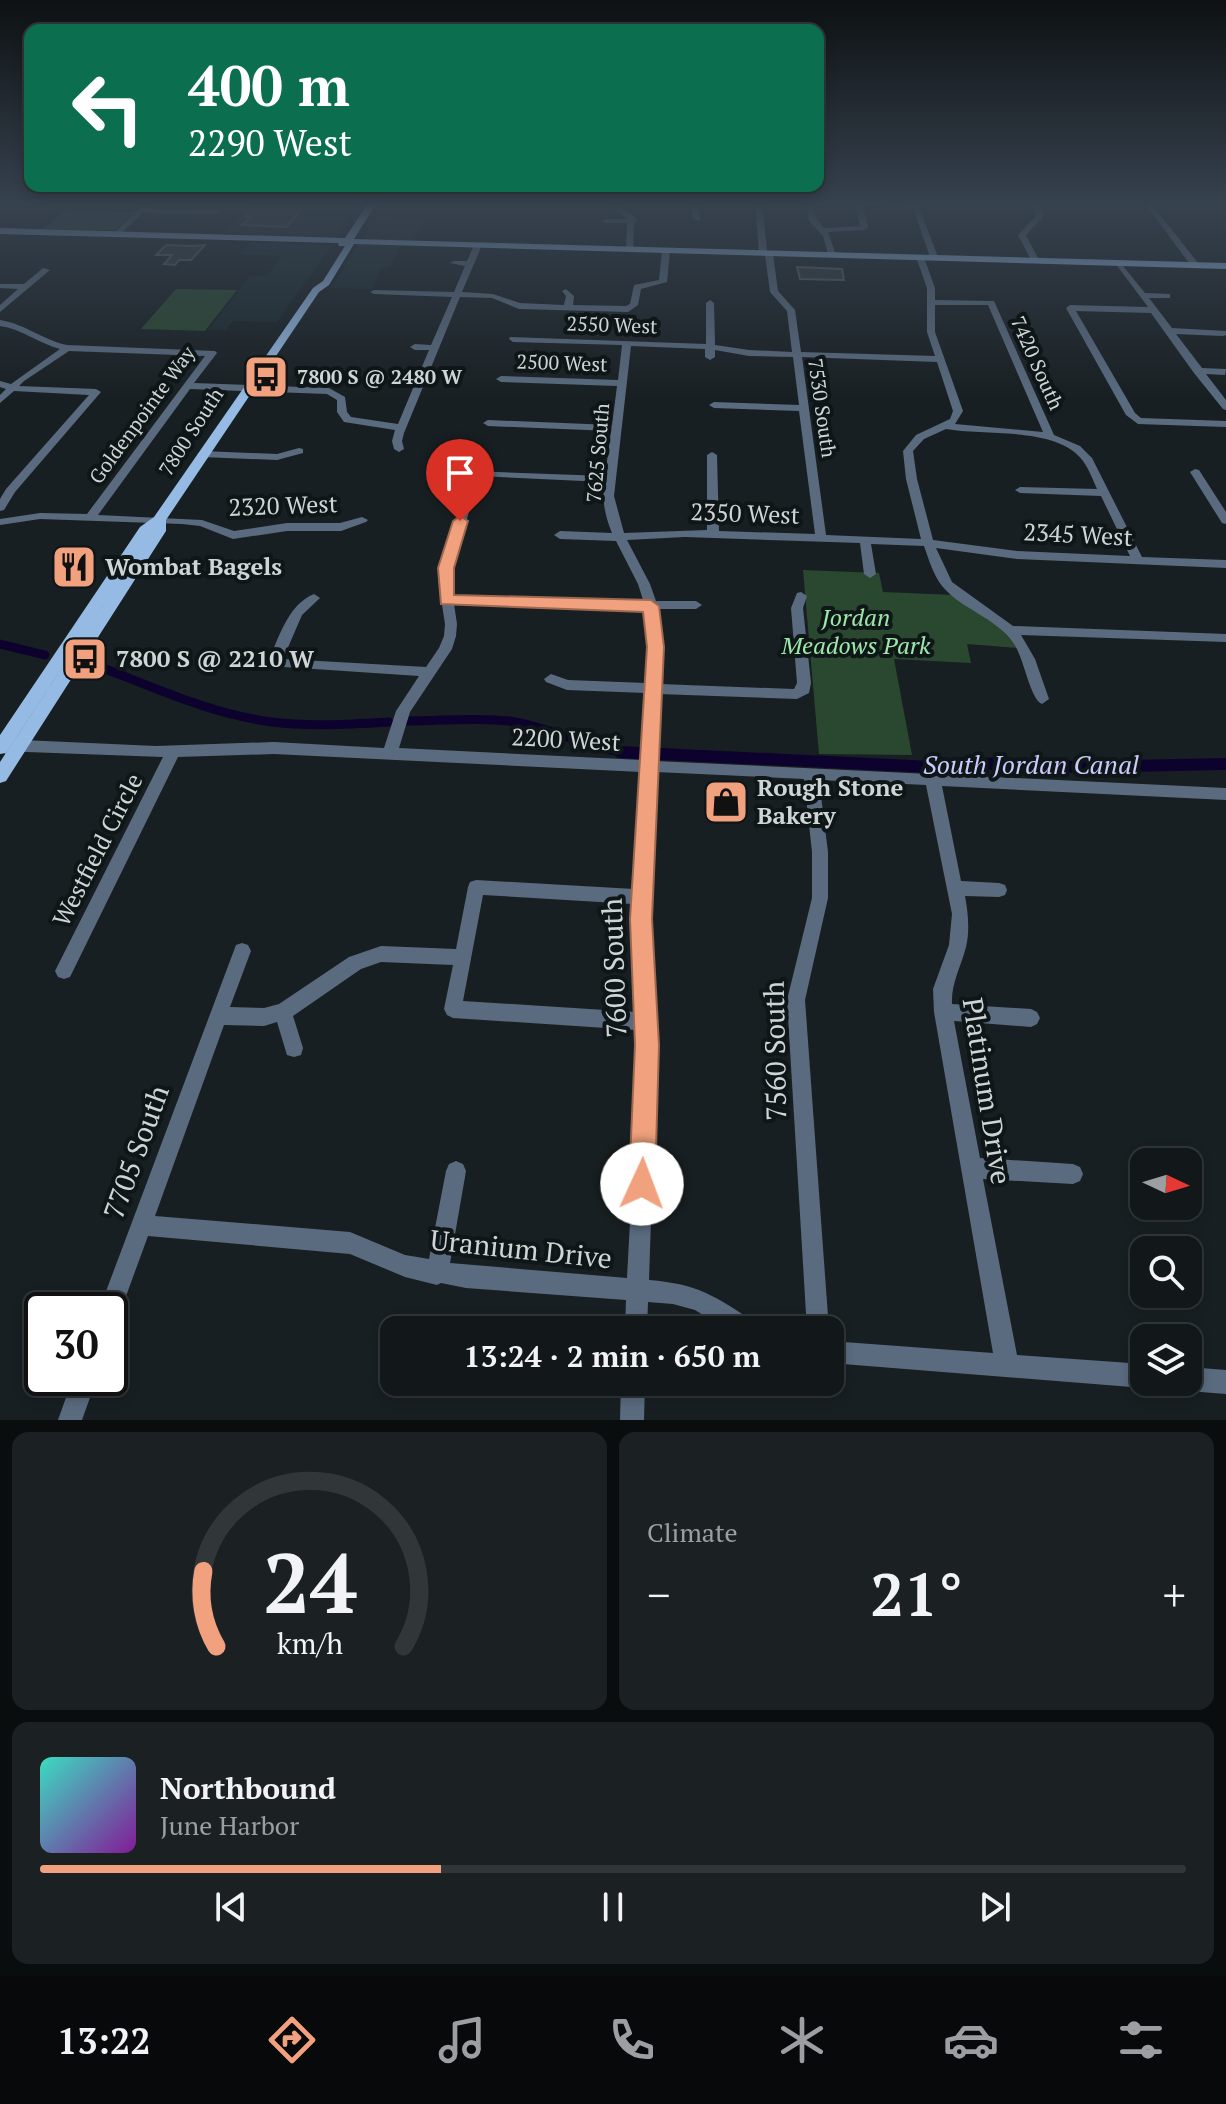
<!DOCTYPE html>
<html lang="en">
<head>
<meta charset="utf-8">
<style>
  body { margin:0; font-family:"PT Serif",serif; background:#1b2023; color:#f1f3f6; height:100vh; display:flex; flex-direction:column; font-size:30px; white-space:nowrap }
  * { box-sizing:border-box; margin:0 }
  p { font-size:26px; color:#9c9fa2 }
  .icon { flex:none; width:44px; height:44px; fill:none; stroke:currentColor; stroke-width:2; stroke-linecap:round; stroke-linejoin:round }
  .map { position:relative; height:1420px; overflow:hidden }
  .sheet { display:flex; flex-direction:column; gap:12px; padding:12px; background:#0a0d0e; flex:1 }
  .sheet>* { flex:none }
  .banner { position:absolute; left:24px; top:24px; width:800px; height:168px; border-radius:16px; box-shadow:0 4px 12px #0003,0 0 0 2px #313639; background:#0b6e4f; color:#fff; overflow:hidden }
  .needle { width:52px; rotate:94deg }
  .tools { position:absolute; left:1130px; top:1148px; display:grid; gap:16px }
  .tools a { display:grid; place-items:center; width:72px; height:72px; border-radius:16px; background:#12171a; box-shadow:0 4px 12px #0003,0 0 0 2px #313639; font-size:40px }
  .speed { position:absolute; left:24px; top:1292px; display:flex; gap:16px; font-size:40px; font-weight:700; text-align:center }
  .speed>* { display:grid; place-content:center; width:104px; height:104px; border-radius:50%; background:#12171a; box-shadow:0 4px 12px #0003,0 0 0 2px #313639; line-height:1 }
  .speed .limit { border:4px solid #111; border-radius:12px; background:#fff; color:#111 }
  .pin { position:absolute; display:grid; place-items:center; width:68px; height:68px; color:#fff; margin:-82px -34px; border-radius:50% 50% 50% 0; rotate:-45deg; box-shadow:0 0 8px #0007 }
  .pin .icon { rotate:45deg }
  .me { position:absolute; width:88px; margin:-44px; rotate:2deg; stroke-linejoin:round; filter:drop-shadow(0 0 6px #0008) }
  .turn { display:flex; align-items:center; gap:28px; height:168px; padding:0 32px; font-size:36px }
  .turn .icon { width:104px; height:104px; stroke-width:2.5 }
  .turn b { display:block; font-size:56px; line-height:68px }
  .big { font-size:60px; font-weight:700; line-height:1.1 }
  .sheet .tile { flex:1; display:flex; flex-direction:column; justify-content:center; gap:12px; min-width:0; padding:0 28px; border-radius:16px; background:#1b2023 }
  .sheet .dial { align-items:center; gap:0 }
  .dial svg { height:208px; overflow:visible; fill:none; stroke:#313639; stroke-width:7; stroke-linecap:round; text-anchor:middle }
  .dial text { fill:#f1f3f6; stroke:none }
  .song { display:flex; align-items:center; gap:24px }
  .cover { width:96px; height:96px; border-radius:12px; background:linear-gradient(135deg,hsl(170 70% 55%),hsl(290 70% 35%)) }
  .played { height:8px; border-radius:4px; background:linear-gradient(90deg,#f1a17d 35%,#313639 35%) }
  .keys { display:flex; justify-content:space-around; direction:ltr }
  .heat { display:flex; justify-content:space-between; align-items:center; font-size:44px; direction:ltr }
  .sheet .tiles { flex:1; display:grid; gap:12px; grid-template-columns:1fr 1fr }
  .tile:last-child { grid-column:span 2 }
  .trip { position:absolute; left:380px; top:1316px; width:464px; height:80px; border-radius:16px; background:#12171a; box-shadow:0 4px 12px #0003,0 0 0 2px #313639; font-weight:700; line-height:80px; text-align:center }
  .tabs { display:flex; height:128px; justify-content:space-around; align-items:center; background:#07090a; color:#9c9fa2 }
  .tabs .icon { width:56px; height:56px }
  .tabs .current { color:#f1a17d }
  .tabs b { font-size:36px; color:#f1f3f6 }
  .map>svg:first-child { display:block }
  .built { fill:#1b292d }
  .green { fill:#2a482f }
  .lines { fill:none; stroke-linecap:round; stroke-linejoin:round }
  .canal-far1 { stroke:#0d022e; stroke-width:9 }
  .canal { stroke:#0d022e; stroke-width:12 }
  .building { fill:#2d3634; stroke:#555e5c; stroke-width:2 }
  .minor { fill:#5a6b7f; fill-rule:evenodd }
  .major { fill:#95bae3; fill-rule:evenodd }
  .route { fill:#f1a17d; stroke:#9d6951; stroke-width:2 }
  .labels { text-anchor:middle; stroke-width:8; stroke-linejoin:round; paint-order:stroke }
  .far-street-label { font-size:20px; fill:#cfd4d6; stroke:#0f1618 }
  .far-poi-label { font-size:20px; font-weight:bold; fill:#cfd4d6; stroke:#0f1618; text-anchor:start }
  .street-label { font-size:24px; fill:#cfd4d6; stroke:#0f1618 }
  .poi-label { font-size:24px; font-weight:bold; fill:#cfd4d6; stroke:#0f1618; text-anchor:start }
  .park-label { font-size:24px; font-style:italic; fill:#9de7a8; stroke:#0f1618 }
  .water-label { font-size:26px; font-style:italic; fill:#cccafc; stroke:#0f1618 }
  .near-street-label { font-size:28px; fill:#cfd4d6; stroke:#0f1618 }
</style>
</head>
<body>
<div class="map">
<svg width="1226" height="1420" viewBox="0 0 1226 1420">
  <rect width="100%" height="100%" fill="#181f22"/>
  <!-- built -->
  <path class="built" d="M 252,202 L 361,202 L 337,236 L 224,233 Z
    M 377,215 L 425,218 L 413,239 L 404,239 L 390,267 L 382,267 L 371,289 L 331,288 Z
    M 251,242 L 331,246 L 277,322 L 233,321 L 226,330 L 208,330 L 250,276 L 267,276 L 282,256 L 241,254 Z"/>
  <!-- green -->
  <path class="green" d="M 66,210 L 136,212 L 115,230 L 42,229 Z
    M 176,289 L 237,290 L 205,331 L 141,329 Z
    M 803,570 L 879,573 L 883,592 L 953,595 L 995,623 L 1018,648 L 967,644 L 971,663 L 894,659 L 912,755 L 819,754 Z"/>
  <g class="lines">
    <!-- canal-far1 -->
    <path class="canal-far1" d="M 0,644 L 45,655
      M 90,663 C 149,685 209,714 272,722 C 311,727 350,724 389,722
      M 408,721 C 441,721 476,717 509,721 C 553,727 591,751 636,754"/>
    <!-- canal -->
    <path class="canal" d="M 620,752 L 932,767 L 969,763 L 1079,767 L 1226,764"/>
  </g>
  <!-- building -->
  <path class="building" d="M 258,202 L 286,202 L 305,204 L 287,227 L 242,225 L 250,217 L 245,217 Z
    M 166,245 L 193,246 L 205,245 L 191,260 L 179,260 L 175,265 L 164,264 L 172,255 L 156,255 Z
    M 797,267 L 842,269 L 844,280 L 800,279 Z"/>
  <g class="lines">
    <!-- minor -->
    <path class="minor" d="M 95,202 L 152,202 L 147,209 L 216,210 L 220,212 L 216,214 L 143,213 L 118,236 L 115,236 L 115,232 L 143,205 L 99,204 Z
      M 605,202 L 612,202 L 635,217 L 637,221 L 634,223 L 633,251 L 626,249 L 627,223 L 606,223 L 602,221 L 606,219 L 627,219 Z
      M 690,202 L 698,202 L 700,221 L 693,219 Z
      M 755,202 L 762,202 L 767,251 L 773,253 L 778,291 L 795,310 L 801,352 L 935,356 L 927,332 L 927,288 L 916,257 L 923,255 L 935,288 L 935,300 L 994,301 L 1054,435 L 1080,446 L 1092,458 L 1142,557 L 1226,560 L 1226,568 L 1017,559 L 936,548 L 952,582 L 1013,626 L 1226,634 L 1226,642 L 1021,635 L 1035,659 L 1049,699 L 1042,704 C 1030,699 1024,658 1014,644 C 996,617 962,610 942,586 C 933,574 929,560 924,546 L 871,544 L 876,574 L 870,578 L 864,574 L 860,543 L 685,537 L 627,540 L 650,584 L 656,601 L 696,601 L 702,605 L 696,609 L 658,609 L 661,639 L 660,684 L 794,689 L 797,683 L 791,608 L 797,593 L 801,592 L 807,596 L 803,608 L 811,683 L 809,693 L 797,699 L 659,694 L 656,761 L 1226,788 L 1226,800 L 942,786 L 961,881 L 999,883 L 1005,885 L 1007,890 L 1005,895 L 999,897 L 965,896 C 968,912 970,931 966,947 C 961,967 951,983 952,1004 L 1031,1009 L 1037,1012 L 1040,1018 L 1037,1024 L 1031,1027 L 954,1021 L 980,1158 L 1073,1164 L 1080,1167 L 1083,1174 L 1080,1181 L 1073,1184 L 983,1179 L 1017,1355 L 1144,1364 L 1144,1382 L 1153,1382 L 1152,1384 L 1144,1388 L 830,1363 L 830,1341 L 993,1353 L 934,1012 L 933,989 L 949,945 L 952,914 L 926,785 L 819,780 L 828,852 L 828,898 L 805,1000 L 829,1330 L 807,1330 L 787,1000 L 812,898 L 812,852 L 804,779 L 656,772 L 649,919 L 656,1070 L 649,1280 C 699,1284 714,1296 755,1322 L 758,1330 L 727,1330 L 695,1310 L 673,1304 L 648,1302 L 647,1330 L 625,1330 L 626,1300 L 466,1288 L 441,1283 L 437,1285 L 405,1277 L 350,1254 L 148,1236 L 118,1318 L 110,1321 L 110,1310 L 99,1310 L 236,945 L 242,943 L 248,945 L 251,951 L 230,1007 L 264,1008 L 279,1004 L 349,957 L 381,946 L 456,949 L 468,887 L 470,882 L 476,880 L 634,889 L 641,772 L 274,754 L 178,757 L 70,977 L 64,979 L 58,977 L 55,971 L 58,965 L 163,757 L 0,751 L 0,739 L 156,746 L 274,742 L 384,748 L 396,711 L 419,676 L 269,666 L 267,663 C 279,639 287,605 314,594 L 320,598 L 302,615 L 283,659 L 426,667 L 439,648 L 444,636 L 445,624 L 438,579 L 471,471 L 605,476 L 611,431 L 488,426 L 483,423 L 488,420 L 612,425 L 617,386 L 501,382 L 496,379 L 501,376 L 618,380 L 622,345 L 513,342 L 509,339 L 510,337 L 706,344 L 706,303 L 710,300 L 714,303 L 715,345 L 749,350 L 792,352 L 787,311 L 770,292 L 765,255 L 759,253 ZM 935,305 L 988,305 L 1043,432 L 955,424 L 963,411 L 935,332 ZM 631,346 L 705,349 L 705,357 L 710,360 L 715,357 L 715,350 L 749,356 L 793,357 L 799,405 L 714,402 L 709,405 L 714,408 L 799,411 L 815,534 L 719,531 L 717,455 L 712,452 L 707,455 L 707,530 L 624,533 L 614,496 ZM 802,357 L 937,362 L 953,411 L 950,419 L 916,435 L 903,451 L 906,479 L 921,539 L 826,535 ZM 946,429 C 985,436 1058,426 1083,461 C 1089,469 1093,480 1097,489 L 1020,487 L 1015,490 L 1020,493 L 1101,496 L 1130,556 L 1017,551 L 933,540 L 917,479 L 913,451 L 924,439 ZM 479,476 L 604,482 C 602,501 605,516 612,533 L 560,531 L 554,535 L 560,539 L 616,541 L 638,584 L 644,603 L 453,596 L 450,579 ZM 454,604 L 646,611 L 648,639 L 646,683 L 568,680 L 551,674 L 544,679 L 546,682 L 567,690 L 646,693 L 642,760 L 399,748 L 410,712 L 452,649 L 456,636 L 457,624 ZM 483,895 L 633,904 L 636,1012 L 463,1001 ZM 381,962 L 453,965 L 444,1009 L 447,1015 L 453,1018 L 636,1030 L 638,1070 L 627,1278 L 450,1263 L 466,1171 L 463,1164 L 456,1161 L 449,1164 L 446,1171 L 429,1259 L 405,1255 L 350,1232 L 155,1216 L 224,1025 L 264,1026 L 277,1022 L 287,1055 L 294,1057 L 301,1055 L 303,1048 L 293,1016 L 361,969 Z
      M 806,202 L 812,202 L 817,220 L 824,228 L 860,226 L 855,202 L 911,204 L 911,202 L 917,202 L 938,257 L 934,259 L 930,257 L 913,208 L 863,206 L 868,228 L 864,230 L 828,232 L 836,255 L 829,257 L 823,236 L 809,221 Z
      M 1031,202 L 1037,202 L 1044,216 L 1026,235 L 1039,260 L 1035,262 L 1031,260 L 1018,235 L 1036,216 Z
      M 1144,202 L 1150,202 L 1198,263 L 1198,267 L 1192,267 Z
      M 478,243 L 482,245 L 462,292 L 493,294 L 520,303 L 564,305 L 566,296 L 562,291 L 566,289 L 574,296 L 573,305 L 626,306 L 630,304 L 634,285 L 659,280 L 662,250 L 666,248 L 670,250 L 667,282 L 641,289 L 638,305 L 628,312 L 519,309 L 492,298 L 460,297 L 404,433 L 402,441 L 404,449 L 399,452 L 394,449 L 392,441 L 395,430 L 344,422 L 337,412 L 337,400 L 327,394 L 190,389 L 98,515 L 202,520 L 234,531 L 287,523 L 340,523 L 362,517 L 368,520 L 366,522 L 341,531 L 287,531 L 233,539 L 200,526 L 182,524 L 40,519 L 0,525 L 0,519 L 40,513 L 87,514 L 205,356 L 69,351 L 24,381 L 19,386 L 96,389 L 101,392 L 15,492 L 4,510 L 0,511 L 0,499 L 6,489 L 89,395 L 14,391 L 0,403 L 0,395 L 6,389 L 0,387 L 0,381 L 11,384 L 60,349 C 38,343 22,329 0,326 L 0,320 C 25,324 43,340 67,345 L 215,351 L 217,353 L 194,383 L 329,388 L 345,397 L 347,412 L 351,417 L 398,424 L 429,350 L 415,350 L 410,347 L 415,344 L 431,345 L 452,297 L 374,294 L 370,292 L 374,290 L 454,292 L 465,266 L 450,263 L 454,261 L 467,261 L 474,245 Z
      M 1119,261 L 1145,293 L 1170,294 L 1170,298 L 1149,298 L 1172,328 L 1226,331 L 1226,335 L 1223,336 L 1176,334 L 1202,368 L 1226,369 L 1225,375 L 1206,374 L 1226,400 L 1226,410 L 1223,409 L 1194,373 L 1151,313 L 1076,311 L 1135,413 L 1141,418 L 1226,421 L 1226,427 L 1138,424 L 1126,415 L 1066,308 L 1070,305 L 1148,307 L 1115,263 Z
      M 43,268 L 50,270 L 0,312 L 0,305 L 18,289 L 0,288 L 0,284 L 24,284 Z
      M 299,448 L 303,449 L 303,453 L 277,460 L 202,457 L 197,454 L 202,451 L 277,454 Z
      M 1195,469 L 1199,470 L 1226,512 L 1226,524 L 1222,523 L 1190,472 Z
      M 1188,1367 L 1226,1370 L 1226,1394 L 1188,1391 L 1180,1387 L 1178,1382 L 1188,1382 Z
      M 73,1378 L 97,1378 L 82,1420 L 58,1420 Z
      M 621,1382 L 645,1382 L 644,1420 L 620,1420 Z"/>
    <!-- major -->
    <path class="major" d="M 369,202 L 377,202 L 354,239 L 1226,263 L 1226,269 L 354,244 L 329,285 L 319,292 L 166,520 L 166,531 L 6,781 L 0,783 L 0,762 L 152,531 L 6,753 L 0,754 L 0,735 L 140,527 L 154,517 L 313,288 L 323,281 L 345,246 L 339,246 L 338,243 L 0,234 L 0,228 L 345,238 Z"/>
  </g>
  <!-- sky -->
  <linearGradient id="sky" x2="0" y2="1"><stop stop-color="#0d1113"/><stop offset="0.51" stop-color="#37424f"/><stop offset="1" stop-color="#37424f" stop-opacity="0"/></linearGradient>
  <rect width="1226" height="400" fill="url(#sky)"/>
  <!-- route -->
  <path class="route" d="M 460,516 L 468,521 L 454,568 L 454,595 L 651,600 L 659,606 L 664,647 L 652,919 L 659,1045 L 655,1184 L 651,1193 L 642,1197 L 633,1193 L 629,1184 L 635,1045 L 630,919 L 647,647 L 643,612 L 441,604 L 438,568 L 453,521 Z"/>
  <!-- icons -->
  <defs>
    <g id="bus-square" transform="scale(2.3)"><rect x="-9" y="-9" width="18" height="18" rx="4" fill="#f1a17d" stroke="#0f1618"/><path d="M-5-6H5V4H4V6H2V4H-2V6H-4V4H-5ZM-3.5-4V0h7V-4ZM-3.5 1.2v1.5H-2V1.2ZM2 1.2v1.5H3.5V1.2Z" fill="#111"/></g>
    <g id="restaurant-square" transform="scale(2.3)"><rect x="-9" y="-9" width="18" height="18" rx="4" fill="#f1a17d" stroke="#0f1618"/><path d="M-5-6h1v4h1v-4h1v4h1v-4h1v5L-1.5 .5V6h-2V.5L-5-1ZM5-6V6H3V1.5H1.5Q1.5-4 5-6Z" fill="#111"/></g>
    <g id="shop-square" transform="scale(2.3)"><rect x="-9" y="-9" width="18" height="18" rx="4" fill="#f1a17d" stroke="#0f1618"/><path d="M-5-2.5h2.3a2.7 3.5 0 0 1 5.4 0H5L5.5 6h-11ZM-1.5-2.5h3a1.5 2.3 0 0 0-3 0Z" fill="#111"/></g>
  </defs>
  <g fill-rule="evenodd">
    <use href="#bus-square" x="266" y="377"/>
    <use href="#restaurant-square" x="74" y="567"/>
    <use href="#bus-square" x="85" y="659"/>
    <use href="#shop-square" x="726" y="802"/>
  </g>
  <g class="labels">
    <!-- far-street labels -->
    <g class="far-street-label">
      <text transform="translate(612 325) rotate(2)" y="7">2550 West</text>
      <text transform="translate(562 363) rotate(2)" y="7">2500 West</text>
      <text transform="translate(1037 363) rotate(66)" y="7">7420 South</text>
      <text transform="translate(822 408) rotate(82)" y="7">7530 South</text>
      <text transform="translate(142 415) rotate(-54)" y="7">Goldenpointe Way</text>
      <text transform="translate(191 432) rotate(-57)" y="7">7800 South</text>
      <text transform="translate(598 453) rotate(-85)" y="7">7625 South</text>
    </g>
    <!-- far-poi labels -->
    <g class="far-poi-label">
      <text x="297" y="384">7800 S @ 2480 W</text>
    </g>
    <!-- street labels -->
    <g class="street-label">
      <text transform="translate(283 506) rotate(-2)" y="8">2320 West</text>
      <text transform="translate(745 514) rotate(2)" y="8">2350 West</text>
      <text transform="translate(1078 535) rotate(3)" y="8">2345 West</text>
      <text transform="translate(566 740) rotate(3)" y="8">2200 West</text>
      <text transform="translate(98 850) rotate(-63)" y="8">Westfield Circle</text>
    </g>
    <!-- poi labels -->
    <g class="poi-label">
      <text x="105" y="575">Wombat Bagels</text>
      <text x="116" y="667">7800 S @ 2210 W</text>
      <text x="757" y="796">Rough Stone<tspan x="757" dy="28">Bakery</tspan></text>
    </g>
    <!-- park labels -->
    <g class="park-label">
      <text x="856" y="626">Jordan<tspan x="856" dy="28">Meadows Park</tspan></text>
    </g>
    <!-- water labels -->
    <g class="water-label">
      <text x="1031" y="774">South Jordan Canal</text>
    </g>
    <!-- near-street labels -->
    <g class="near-street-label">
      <text transform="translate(614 968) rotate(-92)" y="10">7600 South</text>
      <text transform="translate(775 1051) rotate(-91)" y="10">7560 South</text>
      <text transform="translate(987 1091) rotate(81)" y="10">Platinum Drive</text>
      <text transform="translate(136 1152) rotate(-70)" y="10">7705 South</text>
      <text transform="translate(521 1249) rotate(6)" y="10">Uranium Drive</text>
    </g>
  </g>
</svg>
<div class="tools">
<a><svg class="needle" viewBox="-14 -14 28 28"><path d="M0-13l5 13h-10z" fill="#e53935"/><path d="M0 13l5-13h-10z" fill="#9c9fa2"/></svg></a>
<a><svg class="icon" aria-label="search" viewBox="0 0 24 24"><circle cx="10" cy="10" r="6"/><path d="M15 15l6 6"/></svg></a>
<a><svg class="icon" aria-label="layers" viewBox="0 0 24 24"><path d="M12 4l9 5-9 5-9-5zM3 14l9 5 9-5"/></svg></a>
</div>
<div class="speed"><div class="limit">30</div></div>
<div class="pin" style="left:460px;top:521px;background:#d93025"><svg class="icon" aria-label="arrive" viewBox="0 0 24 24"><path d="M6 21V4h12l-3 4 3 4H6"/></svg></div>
<svg class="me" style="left:642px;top:1184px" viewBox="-20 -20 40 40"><circle r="19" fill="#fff"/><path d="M0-13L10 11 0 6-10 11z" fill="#f1a17d"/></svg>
<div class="trip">13:24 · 2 min · 650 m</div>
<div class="banner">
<div class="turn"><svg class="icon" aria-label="left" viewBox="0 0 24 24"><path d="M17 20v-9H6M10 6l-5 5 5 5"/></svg><div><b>400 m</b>2290 West</div></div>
</div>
</div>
<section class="sheet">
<div class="tiles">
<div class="tile dial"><svg viewBox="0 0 100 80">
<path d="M14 69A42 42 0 1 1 86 69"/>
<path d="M14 69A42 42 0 0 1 9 40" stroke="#f1a17d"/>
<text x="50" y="56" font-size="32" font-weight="700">24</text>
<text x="50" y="72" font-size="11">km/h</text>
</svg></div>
<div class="tile"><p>Climate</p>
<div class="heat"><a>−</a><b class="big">21°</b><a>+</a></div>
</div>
<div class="tile">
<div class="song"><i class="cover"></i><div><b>Northbound</b><p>June Harbor</p></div></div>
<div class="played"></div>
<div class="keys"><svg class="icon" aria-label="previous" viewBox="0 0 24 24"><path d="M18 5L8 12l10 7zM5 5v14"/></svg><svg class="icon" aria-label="pause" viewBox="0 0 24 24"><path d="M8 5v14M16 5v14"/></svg><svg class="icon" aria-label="next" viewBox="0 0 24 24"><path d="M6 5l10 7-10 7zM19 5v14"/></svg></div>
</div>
</div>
</section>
<nav class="tabs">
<b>13:22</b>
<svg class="icon current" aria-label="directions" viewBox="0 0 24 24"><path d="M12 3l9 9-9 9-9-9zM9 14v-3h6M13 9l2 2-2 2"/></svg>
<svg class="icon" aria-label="music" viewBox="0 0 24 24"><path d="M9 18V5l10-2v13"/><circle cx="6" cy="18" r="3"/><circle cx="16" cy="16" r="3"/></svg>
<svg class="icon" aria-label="phone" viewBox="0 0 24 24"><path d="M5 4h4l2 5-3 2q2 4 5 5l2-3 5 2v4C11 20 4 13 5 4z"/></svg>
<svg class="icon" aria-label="climate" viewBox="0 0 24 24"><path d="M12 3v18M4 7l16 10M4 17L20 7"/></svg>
<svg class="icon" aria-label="car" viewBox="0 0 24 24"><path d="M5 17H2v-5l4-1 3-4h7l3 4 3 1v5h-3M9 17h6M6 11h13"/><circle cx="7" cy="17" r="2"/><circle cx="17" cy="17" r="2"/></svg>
<svg class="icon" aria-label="filters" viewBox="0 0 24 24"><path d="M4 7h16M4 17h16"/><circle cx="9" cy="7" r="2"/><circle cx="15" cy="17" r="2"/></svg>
</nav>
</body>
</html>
